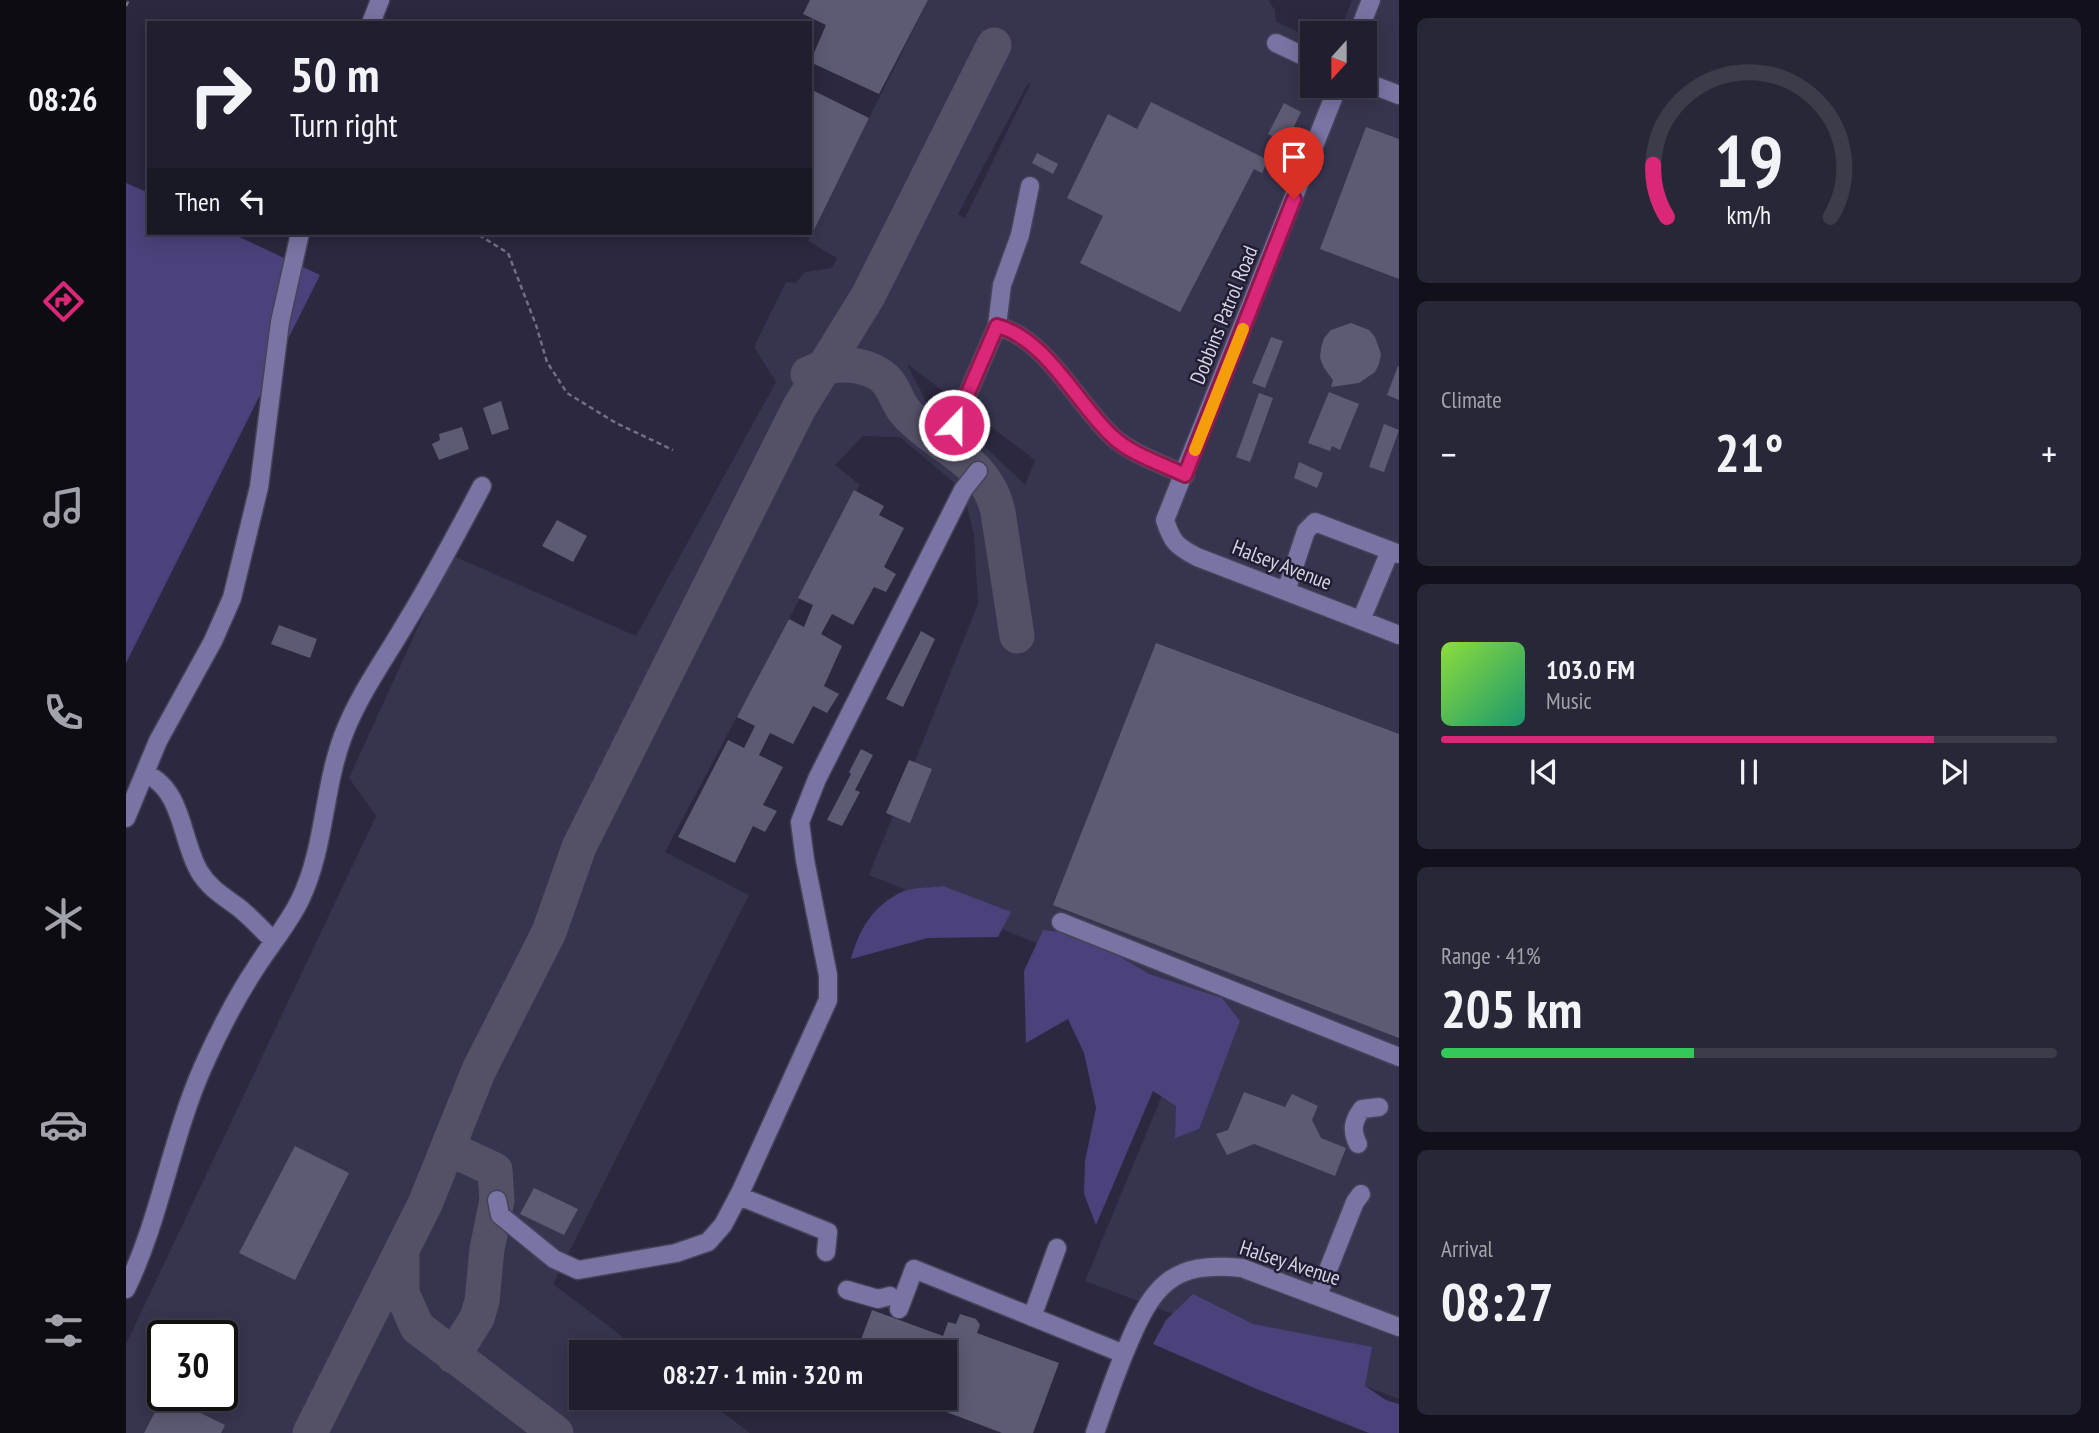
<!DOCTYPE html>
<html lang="en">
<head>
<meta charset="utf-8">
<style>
  body { margin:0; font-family:"PT Sans Narrow",sans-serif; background:#282737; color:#f1f3f6; height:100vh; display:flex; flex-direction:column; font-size:26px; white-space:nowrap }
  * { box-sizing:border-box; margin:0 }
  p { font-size:23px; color:#a2a2aa }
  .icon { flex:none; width:38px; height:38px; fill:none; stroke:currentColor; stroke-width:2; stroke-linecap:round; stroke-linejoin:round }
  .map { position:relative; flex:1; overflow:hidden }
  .drawer { display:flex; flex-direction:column; gap:18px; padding:18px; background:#12101a; width:700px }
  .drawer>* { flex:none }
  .top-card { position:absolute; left:21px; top:21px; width:665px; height:214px; border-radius:0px; box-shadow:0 4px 18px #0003,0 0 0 2px #3d3c4b; background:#201e2f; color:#f1f3f6; overflow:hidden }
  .needle { width:46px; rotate:201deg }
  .buttons { position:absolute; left:1174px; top:21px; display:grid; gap:14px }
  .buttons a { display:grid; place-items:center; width:77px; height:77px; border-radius:0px; background:#201e2f; box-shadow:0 4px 18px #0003,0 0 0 2px #3d3c4b; font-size:35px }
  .speed { position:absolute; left:21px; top:1320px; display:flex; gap:14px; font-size:35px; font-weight:700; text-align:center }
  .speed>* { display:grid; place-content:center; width:91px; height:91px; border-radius:50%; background:#201e2f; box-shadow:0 4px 18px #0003,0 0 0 2px #3d3c4b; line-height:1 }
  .speed .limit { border:4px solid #111; border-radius:10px; background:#fff; color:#111 }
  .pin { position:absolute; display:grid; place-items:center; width:60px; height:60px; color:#fff; margin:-72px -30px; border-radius:50% 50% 50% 0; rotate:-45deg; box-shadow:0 0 7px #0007 }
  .pin .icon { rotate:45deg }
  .me { position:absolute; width:77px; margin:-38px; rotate:22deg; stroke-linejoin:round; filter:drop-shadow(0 0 5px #0008) }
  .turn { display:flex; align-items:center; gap:24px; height:147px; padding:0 28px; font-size:32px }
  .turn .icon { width:91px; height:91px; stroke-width:2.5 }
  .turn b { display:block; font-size:49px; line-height:60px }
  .then { display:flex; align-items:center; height:66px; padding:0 28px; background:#0003; gap:14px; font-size:26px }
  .big { font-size:52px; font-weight:600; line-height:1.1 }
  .drawer .tile { flex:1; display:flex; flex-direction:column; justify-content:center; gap:10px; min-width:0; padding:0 24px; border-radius:10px; background:#282737 }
  .drawer .dial { align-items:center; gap:0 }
  .dial svg { height:182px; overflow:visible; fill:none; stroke:#3d3c4b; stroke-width:7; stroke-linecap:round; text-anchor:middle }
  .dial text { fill:#f1f3f6; stroke:none }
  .song { display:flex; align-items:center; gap:21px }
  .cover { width:84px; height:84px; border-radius:10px; background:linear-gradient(135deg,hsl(90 70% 55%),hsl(160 70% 35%)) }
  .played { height:7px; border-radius:4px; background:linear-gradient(90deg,#db2777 80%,#3d3c4b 80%) }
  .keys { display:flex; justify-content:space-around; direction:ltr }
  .heat { display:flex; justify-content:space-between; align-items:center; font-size:38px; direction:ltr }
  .charge { height:10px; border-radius:5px; background:linear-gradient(90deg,#34c759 41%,#3d3c4b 0) }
  .trip { position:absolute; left:443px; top:1340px; width:388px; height:70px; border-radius:0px; background:#201e2f; box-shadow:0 4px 18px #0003,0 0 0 2px #3d3c4b; font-weight:600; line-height:70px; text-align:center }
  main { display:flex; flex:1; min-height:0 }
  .tab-bar { display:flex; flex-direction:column; width:126px; justify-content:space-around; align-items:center; background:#0d0c13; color:#a2a2aa }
  .tab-bar .icon { width:49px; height:49px }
  .tab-bar .current { color:#db2777 }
  .tab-bar b { font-size:32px; color:#f1f3f6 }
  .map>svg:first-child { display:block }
  .built { fill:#37344f; fill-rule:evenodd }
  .green { fill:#4b427b }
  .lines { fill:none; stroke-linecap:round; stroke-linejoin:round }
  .taxiway { stroke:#545166; stroke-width:35 }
  .building { fill:#5d5b74 }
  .minor-casing { stroke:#464359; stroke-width:21 }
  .path { stroke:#727083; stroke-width:2.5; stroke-dasharray:5 3.5; stroke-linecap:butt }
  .minor { stroke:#7974a3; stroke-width:18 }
  .route-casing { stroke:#8e194d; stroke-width:18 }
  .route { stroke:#db2777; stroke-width:12 }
  .slow { stroke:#f59e0b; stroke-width:12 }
  .labels { text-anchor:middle; stroke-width:5; stroke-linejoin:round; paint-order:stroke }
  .street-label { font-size:21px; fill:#d4d3e2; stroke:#211e34 }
</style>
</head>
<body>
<main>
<nav class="tab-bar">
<b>08:26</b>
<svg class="icon current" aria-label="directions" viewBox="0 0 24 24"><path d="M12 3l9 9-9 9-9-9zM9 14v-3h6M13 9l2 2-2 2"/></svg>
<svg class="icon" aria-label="music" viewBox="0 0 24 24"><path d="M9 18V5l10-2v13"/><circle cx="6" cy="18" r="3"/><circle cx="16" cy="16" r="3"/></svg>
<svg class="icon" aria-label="phone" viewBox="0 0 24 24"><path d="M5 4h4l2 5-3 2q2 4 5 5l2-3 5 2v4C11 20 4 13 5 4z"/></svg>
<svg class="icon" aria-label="climate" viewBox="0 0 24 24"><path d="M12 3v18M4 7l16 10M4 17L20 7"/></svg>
<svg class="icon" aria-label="car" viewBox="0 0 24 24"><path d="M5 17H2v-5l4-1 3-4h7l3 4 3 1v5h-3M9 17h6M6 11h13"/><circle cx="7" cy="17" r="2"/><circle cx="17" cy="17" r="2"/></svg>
<svg class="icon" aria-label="filters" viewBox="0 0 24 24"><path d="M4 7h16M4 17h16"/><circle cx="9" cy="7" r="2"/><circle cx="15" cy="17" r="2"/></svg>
</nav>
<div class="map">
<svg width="1273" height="1433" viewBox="0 0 1273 1433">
  <rect width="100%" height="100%" fill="#2b283f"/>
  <!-- built -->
  <path class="built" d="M 802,0 L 1142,0 L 1149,10 L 1150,22 L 1186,38 L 1186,86 L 1239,86 L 1239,33 L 1213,33 L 1226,0 L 1273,0 L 1273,1399 L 959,1281 L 1072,1009 L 743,875 L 852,604 L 848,535 L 837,490 L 774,437 L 737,436 L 709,465 L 734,485 L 539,852 L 623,895 L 427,1284 L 518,1353 L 455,1353 L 455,1398 L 578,1398 L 624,1433 L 0,1433 L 0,1344 L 250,816 L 223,778 L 325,555 L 510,636 L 650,382 L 628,347 L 660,282 L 670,283 L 679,272 L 706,268 L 711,258 L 682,241 ZM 905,83 L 839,218 L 838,218 L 832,214 L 901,85 ZM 781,364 L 909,460 L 899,485 L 855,443 L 803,407 ZM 37,1335 L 96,1335 L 96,1395 L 37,1395 Z"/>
  <!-- green -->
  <path class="green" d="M 0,183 L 23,193 L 23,233 L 105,233 L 194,275 L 0,663 Z
    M 817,886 L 885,912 L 872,937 L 802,938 L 725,959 C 733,929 748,904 778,891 C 789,887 806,888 817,886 Z
    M 917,930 L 958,935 L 1023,974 L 1096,998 L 1114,1021 L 1073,1129 L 1049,1138 L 1050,1106 L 1027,1091 L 970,1225 L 958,1194 L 959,1161 L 970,1108 L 958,1053 L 942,1019 L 900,1043 L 898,971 Z
    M 1067,1294 L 1127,1324 L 1246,1347 L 1239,1386 L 1260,1400 L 1273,1404 L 1273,1433 L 1243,1433 L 1133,1390 L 1027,1344 L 1040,1320 Z"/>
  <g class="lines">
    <!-- taxiway -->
    <path class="taxiway" d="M 682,374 C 702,364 724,362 745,370 C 771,381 766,399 782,415 C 815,450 860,459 872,512 L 891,636
      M 322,1148 L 369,1170 L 371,1200 L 361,1249 L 356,1301 L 351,1318 L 327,1356
      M 276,1255 L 276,1293 L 291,1327 L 430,1433
      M 184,1433 L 299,1204 L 353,1070 L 423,932 L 453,847 L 673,408 L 742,296 L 868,45"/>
  </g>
  <!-- building -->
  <path class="building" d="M 684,0 L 802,0 L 753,94 L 684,62 L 700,25 L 677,14 Z
    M 684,89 L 743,118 L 684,238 Z
    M 1025,102 L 1142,160 L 1136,173 L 1128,169 L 1054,312 L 954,263 L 977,216 L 941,198 L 982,114 L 1011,129 Z
    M 1158,103 L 1175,112 L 1160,143 L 1142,134 Z
    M 1240,127 L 1273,139 L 1273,279 L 1194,249 Z
    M 911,153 L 932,164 L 927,174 L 906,163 Z
    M 1225,323 L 1243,330 L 1249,337 L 1255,354 L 1253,364 L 1249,372 L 1233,383 L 1205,387 L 1207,380 L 1198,368 L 1194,358 L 1195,348 L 1198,338 L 1205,330 Z
    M 1145,337 L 1157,341 L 1139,388 L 1126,383 Z
    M 1272,366 L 1273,366 L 1273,400 L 1261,395 Z
    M 1203,392 L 1233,404 L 1214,450 L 1206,446 L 1204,451 L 1182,443 Z
    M 1133,393 L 1147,398 L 1124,462 L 1110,457 Z
    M 375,401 L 383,429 L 366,435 L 357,408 Z
    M 1258,424 L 1273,430 L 1258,472 L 1243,467 Z
    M 336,427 L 343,449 L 313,460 L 306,444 L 314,440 L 313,434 Z
    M 1173,462 L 1197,473 L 1191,488 L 1168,478 Z
    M 728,490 L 758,506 L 753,515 L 778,528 L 758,567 L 770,574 L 760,592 L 748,587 L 727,625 L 706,614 L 695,634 L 716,646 L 698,686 L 713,694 L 701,713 L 687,706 L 667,744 L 644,733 L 633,755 L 657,767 L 637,805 L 651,811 L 639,832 L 627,826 L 609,863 L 552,837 L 602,740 L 618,748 L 629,726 L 611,717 L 663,619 L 678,627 L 687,605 L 672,598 Z
    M 431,520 L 461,536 L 447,562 L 416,546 Z
    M 153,625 L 191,639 L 184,658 L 145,644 Z
    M 795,631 L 809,639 L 777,707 L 760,699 Z
    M 1030,643 L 1273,734 L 1273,1038 L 927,905 Z
    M 735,749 L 747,755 L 729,790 L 734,792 L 716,826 L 701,820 L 725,774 L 723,772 Z
    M 783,760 L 806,769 L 784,823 L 760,813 Z
    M 1118,1092 L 1159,1107 L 1166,1094 L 1192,1106 L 1186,1120 L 1195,1138 L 1220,1148 L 1209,1176 L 1128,1144 L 1101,1155 L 1090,1134 L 1102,1130 Z
    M 169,1146 L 223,1173 L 169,1280 L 113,1253 Z
    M 408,1188 L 452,1209 L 438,1235 L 394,1214 Z
    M 746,1310 L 817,1336 L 822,1322 L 830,1324 L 834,1314 L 850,1319 L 854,1325 L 851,1333 L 933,1363 L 907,1433 L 876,1433 L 786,1399 L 819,1398 L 819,1353 L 730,1353 Z
    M 38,1395 L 99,1425 L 95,1433 L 18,1433 Z"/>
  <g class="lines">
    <!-- minor casing -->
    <g class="minor-casing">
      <path id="minor" d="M 245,23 L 254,0
        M 1232,33 L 1245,0
        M 1150,43 L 1186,60
        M 1239,82 L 1273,95
        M 1212,86 L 1039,520 C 1046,542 1050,546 1071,557 L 1273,635
        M 871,326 C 920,338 951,404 987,437 C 1006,454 1036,464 1059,475
        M 828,425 L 871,326 L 876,285 L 894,235 L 904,186
        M 1160,591 L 1180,531 L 1189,522 L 1273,554
        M 1235,620 L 1264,551
        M 20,774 C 57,790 55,840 73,871 C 83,888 97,896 112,907 C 125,917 136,930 148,941
        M 0,818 L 32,741 L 87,641 L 106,598 L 133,487 L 154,322 L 174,233
        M 935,922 L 1273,1057
        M 1232,1144 C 1225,1130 1227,1121 1236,1109 L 1253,1107
        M 613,1196 L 702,1232 L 700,1252
        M 371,1200 L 374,1215 L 428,1259 L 452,1270 L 550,1253 L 582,1242 L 597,1225 L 615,1191 L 702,1000 L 702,975 L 679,860 L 674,822 L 691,779 L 837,490 L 852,471
        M 0,1289 C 34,1219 45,1140 76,1069 C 92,1033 109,999 131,966 C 145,944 163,923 174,900 C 199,849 197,789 217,736 C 233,694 259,659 281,621 C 308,577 332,531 356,486
        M 721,1290 L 752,1299 L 764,1296
        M 1192,1295 L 1229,1202 L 1235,1194
        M 773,1309 L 788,1269 L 998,1354
        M 906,1317 L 931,1248
        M 969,1433 C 979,1404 989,1375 1001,1347 C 1026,1287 1045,1260 1116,1268 L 1273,1327"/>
    </g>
    <!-- path -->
    <path class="path" d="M 0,6 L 3,0
      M 345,233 L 353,235 L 382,253 L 410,325 L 421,362 L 441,393 L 490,423 L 547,450"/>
    <!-- minor -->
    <use href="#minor" class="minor"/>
  </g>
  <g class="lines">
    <!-- route casing -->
    <g class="route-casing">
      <path id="route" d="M 828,425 L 871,326 C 920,338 951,404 987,437 C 1005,454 1036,464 1059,475 L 1168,199"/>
    </g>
    <!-- route -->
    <use href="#route" class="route"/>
    <!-- slow -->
    <path class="slow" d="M 1069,450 L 1117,329"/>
  </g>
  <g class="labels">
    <!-- street labels -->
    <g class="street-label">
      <text transform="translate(1098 315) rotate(-68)" y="7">Dobbins Patrol Road</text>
      <text transform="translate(1156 565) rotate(21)" y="7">Halsey Avenue</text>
      <text transform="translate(1164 1263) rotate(18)" y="7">Halsey Avenue</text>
    </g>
  </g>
</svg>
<div class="buttons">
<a><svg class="needle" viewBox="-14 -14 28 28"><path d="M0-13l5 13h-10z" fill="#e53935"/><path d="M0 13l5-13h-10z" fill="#a2a2aa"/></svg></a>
</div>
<div class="speed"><div class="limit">30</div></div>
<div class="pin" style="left:1168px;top:199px;background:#d93025"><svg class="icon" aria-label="arrive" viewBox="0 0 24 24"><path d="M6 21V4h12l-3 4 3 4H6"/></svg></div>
<svg class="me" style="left:828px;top:425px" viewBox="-20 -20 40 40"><circle r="17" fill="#db2777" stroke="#fff" stroke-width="3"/><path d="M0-11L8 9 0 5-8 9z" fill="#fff"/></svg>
<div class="trip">08:27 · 1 min · 320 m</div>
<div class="top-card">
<div class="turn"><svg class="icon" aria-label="right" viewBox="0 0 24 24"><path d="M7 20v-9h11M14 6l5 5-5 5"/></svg><div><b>50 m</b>Turn right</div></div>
<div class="then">Then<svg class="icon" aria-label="left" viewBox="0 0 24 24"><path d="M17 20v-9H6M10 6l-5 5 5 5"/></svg></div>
</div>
</div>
<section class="drawer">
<div class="tile dial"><svg viewBox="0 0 100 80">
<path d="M14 69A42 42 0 1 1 86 69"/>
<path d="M14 69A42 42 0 0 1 8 46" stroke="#db2777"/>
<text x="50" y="56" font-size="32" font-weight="700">19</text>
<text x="50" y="72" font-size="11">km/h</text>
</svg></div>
<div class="tile"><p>Climate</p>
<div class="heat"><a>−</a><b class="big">21°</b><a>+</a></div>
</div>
<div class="tile">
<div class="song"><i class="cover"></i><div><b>103.0 FM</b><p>Music</p></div></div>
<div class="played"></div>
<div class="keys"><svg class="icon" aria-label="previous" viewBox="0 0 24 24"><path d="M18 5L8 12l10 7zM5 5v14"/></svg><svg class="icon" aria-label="pause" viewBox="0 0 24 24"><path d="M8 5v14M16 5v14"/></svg><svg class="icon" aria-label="next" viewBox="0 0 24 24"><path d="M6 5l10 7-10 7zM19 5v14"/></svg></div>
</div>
<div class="tile"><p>Range · 41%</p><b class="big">205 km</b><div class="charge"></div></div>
<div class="tile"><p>Arrival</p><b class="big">08:27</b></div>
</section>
</main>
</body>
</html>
